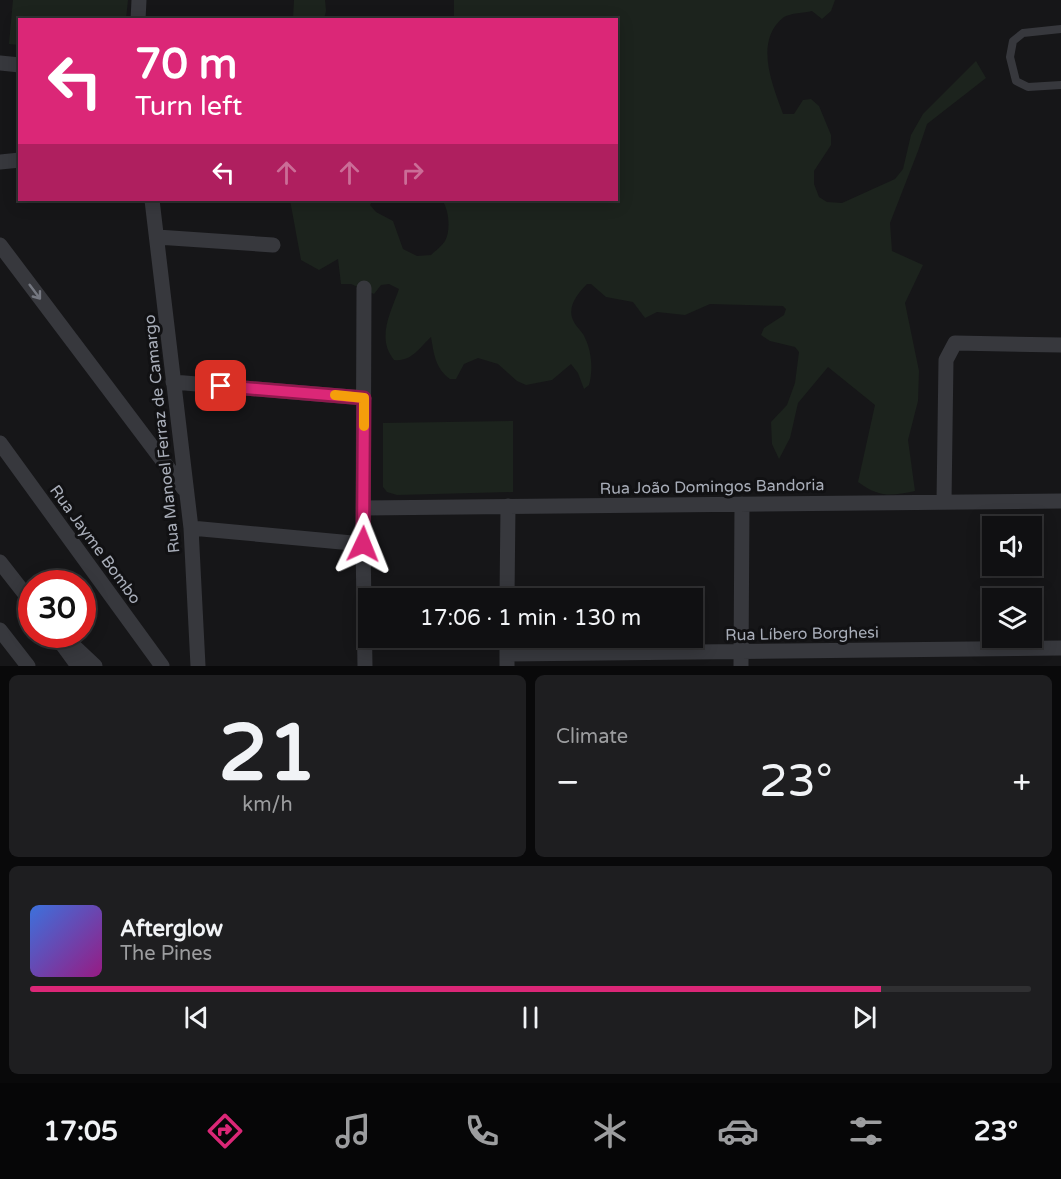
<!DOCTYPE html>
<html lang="en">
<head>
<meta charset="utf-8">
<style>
  body { margin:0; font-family:"Varela Round",sans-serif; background:#1e1e20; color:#f1f3f6; height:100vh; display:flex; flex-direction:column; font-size:22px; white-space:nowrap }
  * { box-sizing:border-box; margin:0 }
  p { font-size:20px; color:#9c9d9f }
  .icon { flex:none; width:33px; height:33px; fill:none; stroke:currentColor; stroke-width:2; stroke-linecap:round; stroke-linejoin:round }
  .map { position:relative; height:666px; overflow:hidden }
  .sheet { display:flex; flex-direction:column; gap:9px; padding:9px; background:#09090a; flex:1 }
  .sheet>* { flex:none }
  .guide { position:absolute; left:18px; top:18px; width:600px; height:183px; border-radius:0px; box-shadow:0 3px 15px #0003,0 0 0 2px #303032; background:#db2777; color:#fff; overflow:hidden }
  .controls { position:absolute; left:982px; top:516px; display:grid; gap:12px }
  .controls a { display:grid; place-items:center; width:60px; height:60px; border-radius:0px; background:#101012; box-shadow:0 3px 15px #0003,0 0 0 2px #303032; font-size:30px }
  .speed { position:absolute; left:18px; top:570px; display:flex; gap:12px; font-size:30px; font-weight:700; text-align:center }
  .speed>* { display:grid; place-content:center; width:78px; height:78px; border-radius:50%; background:#101012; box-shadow:0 3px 15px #0003,0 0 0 2px #303032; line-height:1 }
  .speed .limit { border:9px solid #d22; background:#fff; color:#111 }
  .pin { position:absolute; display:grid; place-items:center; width:51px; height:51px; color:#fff; margin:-26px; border-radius:12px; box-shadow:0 3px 9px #0006 }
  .me { position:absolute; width:66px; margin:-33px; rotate:2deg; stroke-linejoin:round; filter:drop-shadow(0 0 4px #0008) }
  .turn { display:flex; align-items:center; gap:21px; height:126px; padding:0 18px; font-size:27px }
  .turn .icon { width:78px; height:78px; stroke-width:2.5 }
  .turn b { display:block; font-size:42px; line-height:51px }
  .lanes { display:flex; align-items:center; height:57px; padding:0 18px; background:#0003; justify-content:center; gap:30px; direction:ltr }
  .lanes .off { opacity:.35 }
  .big { font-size:45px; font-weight:600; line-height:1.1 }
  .sheet .widget { flex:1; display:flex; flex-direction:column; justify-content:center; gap:9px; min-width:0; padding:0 21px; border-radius:9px; background:#1e1e20 }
  .sheet .dial { align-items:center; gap:0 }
  .dial b { font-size:78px; line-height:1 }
  .song { display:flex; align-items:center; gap:18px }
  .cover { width:72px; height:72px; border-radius:9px; background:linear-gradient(135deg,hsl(220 70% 55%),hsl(310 70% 35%)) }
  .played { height:6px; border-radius:3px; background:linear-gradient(90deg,#db2777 85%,#303032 85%) }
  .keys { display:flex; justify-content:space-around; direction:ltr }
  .heat { display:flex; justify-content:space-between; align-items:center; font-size:33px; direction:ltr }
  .sheet .tiles { flex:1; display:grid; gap:9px; grid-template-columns:1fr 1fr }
  .widget:last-child { grid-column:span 2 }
  .trip { position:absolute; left:358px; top:588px; width:345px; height:60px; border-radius:0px; background:#101012; box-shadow:0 3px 15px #0003,0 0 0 2px #303032; font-weight:600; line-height:60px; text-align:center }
  .tab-bar { display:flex; height:96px; justify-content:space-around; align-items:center; background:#060607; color:#9c9d9f }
  .tab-bar .icon { width:42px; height:42px }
  .tab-bar .on { color:#db2777 }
  .tab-bar b { font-size:27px; color:#f1f3f6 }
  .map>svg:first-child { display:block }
  .green { fill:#1c231d }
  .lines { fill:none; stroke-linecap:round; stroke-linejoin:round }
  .service { stroke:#37383d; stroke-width:8 }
  .minor { stroke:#37383d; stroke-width:15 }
  .oneway { stroke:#757881 }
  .route-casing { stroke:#8e194d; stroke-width:15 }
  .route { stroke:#db2777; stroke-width:10 }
  .slow { stroke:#f59e0b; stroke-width:10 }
  .labels { text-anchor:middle; stroke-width:6; stroke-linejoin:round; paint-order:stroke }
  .street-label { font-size:16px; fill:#a8adb8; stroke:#111113 }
</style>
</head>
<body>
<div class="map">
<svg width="1061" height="666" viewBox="0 0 1061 666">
  <rect width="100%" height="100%" fill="#161618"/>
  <!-- green -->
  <path class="green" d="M 13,0 L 128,0 L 126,19 L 20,20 L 19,45 L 9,44 Z
    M 294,0 L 325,0 L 326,11 L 324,19 L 293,19 Z
    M 454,0 L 835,0 L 831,11 L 822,19 L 812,11 C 804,13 791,13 784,17 C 753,41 773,86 783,114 L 794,114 L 803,100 L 811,99 L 819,106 L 831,135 L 831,145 L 814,171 L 814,184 L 819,197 L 827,202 L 842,203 L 895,179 L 903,169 L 911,135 L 923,114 L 976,61 L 986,78 L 927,124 L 918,151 L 890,223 L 892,251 L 923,265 L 905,303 L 919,371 L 918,401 L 908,440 L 915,491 C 891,496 880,498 858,482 L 875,405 L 828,367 L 798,403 L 790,438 L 779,459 L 772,444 L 771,422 L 787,405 L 795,383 L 799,352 L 795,347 L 770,341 L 761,335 L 764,328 L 784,315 L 786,309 L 783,306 L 710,304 L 685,315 L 657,312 L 645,318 L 633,302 L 606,297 L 591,284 L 587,284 C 577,294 566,308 574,322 C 577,328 583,332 585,338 C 592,352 593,371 589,385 L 584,389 L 578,373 L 571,364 L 552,380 L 526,385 L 517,381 L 498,364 L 478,358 L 464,364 L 456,379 L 450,379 C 435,368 434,354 431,337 C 420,347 412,362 394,360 C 376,338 391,312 399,289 L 389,284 L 381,285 L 374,294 L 351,284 L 341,284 L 338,259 L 319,270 L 301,260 L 290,200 L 373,200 L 370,205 L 376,212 L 393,221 L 403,249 L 417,256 L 431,255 C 435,251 442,246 445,241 C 451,231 449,209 442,200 L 616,200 L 616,20 L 454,19 Z
    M 513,421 L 513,492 L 397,495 L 387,492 L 383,487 L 383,423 Z"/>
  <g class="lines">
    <!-- service -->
    <path class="service" d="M 1061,29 L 1023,33 L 1013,41 L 1010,57 L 1016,81 L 1028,87 L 1061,85"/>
    <!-- minor -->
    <path class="minor" d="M 138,20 L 139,0
      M 0,63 L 20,65
      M 0,162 L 20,160
      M 152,200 L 191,528 L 198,666
      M 157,237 L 273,245
      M 0,245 L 184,489
      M 364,288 L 363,544 L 365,666
      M 173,382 L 364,398
      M 0,443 L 162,666
      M 944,502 L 946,360 L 955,343 L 1061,345
      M 364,508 L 1061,501
      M 191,528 L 363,544
      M 0,562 L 32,603
      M 507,598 L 508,506
      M 0,630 L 28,666
      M 61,634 L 95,666
      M 507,638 L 507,666
      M 62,644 L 78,666
      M 507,654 L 1061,648
      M 741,666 L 742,504"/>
  </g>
  <!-- one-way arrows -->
  <defs><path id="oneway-shaft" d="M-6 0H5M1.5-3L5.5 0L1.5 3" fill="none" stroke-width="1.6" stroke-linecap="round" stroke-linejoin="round" transform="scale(1.5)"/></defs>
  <use class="oneway" href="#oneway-shaft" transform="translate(35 292) rotate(53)"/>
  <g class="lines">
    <!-- route casing -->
    <g class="route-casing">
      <path id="route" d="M 221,386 L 364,398 L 363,544"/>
    </g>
    <!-- route -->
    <use href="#route" class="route"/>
    <!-- slow -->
    <path class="slow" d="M 335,395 L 364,398 L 364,426"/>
  </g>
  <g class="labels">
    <!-- street labels -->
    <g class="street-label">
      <text transform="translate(161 434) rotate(-96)" y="6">Rua Manoel Ferraz de Camargo</text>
      <text transform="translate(712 486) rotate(-1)" y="6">Rua João Domingos Bandoria</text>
      <text transform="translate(96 544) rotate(54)" y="6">Rua Jayme Bombo</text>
      <text transform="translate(802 633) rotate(-1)" y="6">Rua Líbero Borghesi</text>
    </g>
  </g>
</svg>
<div class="controls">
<a><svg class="icon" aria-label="sound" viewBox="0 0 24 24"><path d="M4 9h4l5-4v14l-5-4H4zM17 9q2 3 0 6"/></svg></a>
<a><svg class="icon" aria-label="layers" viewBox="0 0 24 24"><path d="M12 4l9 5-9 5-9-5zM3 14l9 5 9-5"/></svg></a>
</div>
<div class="speed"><div class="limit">30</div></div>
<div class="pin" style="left:221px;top:386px;background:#d93025"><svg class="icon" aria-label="arrive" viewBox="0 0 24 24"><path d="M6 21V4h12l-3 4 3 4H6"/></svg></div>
<svg class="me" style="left:363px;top:544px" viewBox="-20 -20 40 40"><path d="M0-17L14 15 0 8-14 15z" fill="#db2777" stroke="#fff" stroke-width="4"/></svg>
<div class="trip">17:06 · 1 min · 130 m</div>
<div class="guide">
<div class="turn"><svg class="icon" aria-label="left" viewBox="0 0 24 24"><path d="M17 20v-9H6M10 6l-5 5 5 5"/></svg><div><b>70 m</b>Turn left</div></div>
<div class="lanes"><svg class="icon" aria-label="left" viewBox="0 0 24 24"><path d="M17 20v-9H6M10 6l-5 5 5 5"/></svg><svg class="icon off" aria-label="ahead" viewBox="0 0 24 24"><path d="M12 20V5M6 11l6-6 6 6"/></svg><svg class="icon off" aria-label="ahead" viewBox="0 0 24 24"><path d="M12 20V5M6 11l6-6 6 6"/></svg><svg class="icon off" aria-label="right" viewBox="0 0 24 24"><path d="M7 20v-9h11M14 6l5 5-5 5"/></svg></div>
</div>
</div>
<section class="sheet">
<div class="tiles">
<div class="widget dial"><b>21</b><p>km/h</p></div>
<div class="widget"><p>Climate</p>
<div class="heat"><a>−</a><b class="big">23°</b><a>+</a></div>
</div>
<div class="widget">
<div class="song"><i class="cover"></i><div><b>Afterglow</b><p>The Pines</p></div></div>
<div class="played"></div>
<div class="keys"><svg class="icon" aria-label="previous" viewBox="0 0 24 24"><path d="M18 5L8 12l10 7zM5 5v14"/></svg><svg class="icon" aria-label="pause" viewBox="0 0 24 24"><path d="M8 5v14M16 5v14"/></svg><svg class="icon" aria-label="next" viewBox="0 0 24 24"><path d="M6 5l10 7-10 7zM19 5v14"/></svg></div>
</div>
</div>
</section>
<nav class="tab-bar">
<b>17:05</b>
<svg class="icon on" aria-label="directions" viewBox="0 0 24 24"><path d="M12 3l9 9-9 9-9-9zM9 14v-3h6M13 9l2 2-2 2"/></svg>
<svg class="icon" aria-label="music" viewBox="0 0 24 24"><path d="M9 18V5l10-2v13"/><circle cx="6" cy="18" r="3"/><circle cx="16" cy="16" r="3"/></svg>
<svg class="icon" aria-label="phone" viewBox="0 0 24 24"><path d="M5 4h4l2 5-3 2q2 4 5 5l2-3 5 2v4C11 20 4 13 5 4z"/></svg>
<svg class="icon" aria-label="climate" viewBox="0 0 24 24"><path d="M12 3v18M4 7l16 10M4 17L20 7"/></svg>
<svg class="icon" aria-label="car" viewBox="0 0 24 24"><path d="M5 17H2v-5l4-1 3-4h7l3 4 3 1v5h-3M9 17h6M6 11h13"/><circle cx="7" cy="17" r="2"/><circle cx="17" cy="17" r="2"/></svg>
<svg class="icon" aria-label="filters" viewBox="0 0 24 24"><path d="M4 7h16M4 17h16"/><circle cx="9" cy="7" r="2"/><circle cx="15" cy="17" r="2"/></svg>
<b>23°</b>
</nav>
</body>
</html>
